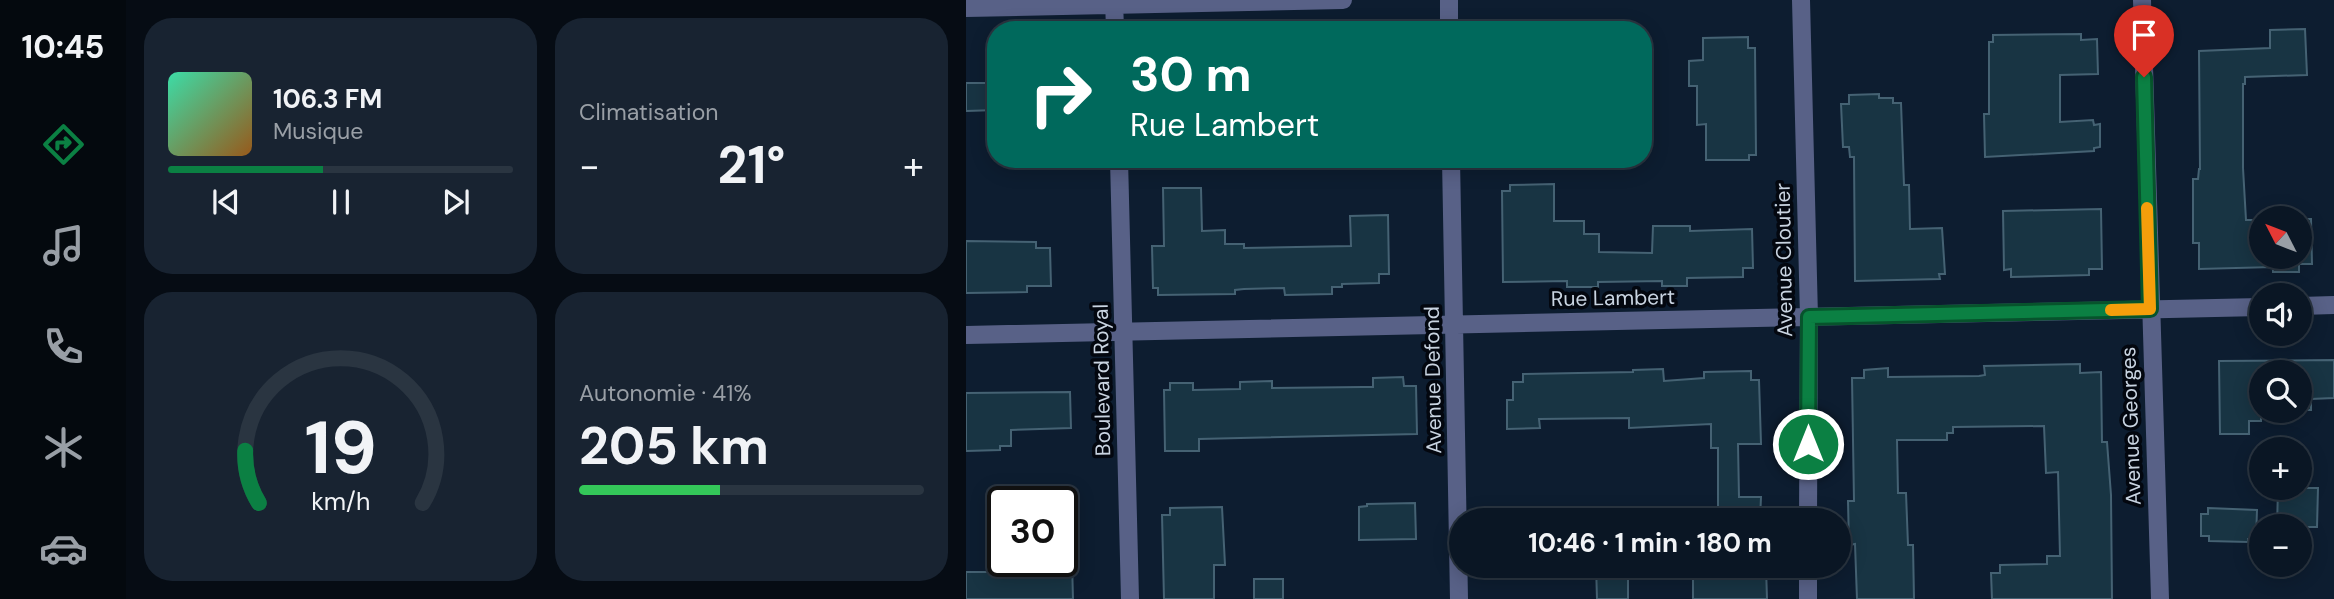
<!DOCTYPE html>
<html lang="fr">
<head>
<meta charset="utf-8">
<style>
  body { margin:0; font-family:"DM Sans",sans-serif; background:#182331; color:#f1f3f6; height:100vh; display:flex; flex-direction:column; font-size:26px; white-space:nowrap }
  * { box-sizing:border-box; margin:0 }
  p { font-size:23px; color:#999fa6 }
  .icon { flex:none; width:38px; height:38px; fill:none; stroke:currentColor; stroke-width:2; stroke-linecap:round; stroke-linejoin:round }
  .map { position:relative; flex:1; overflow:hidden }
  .side { display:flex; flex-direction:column; gap:18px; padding:18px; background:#060c14; width:840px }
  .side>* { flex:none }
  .top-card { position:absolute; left:21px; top:21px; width:665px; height:147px; border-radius:28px; box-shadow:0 4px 18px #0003,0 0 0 2px #2a3541; background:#00695c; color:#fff; overflow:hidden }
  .needle { width:46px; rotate:312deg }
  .tools { position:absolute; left:1283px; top:206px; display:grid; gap:14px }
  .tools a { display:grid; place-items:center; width:63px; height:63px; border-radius:50%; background:#0a1624; box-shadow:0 4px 18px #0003,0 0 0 2px #2a3541; font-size:35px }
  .speed { position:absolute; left:21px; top:486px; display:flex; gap:14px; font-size:35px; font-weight:700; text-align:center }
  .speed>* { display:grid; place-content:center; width:91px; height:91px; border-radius:50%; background:#0a1624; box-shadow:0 4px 18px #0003,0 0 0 2px #2a3541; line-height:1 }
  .speed .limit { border:4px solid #111; border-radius:10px; background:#fff; color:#111 }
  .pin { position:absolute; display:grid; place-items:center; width:60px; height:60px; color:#fff; margin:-72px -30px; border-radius:50% 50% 50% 0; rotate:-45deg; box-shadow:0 0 7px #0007 }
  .pin .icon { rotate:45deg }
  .me { position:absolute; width:77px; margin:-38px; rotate:0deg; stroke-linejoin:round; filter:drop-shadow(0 0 5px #0008) }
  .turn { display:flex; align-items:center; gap:24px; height:147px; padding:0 28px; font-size:32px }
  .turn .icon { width:91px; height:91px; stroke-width:2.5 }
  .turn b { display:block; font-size:49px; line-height:60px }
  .big { font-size:52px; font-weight:700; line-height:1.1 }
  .side .widget { flex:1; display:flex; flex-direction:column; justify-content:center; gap:10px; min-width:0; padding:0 24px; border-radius:28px; background:#182331 }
  .side .dial { align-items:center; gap:0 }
  .dial svg { height:182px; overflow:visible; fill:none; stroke:#2a3541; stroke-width:7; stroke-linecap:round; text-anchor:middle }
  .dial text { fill:#f1f3f6; stroke:none }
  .song { display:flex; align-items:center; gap:21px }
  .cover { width:84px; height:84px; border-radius:10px; background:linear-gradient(135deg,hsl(160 70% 55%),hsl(30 70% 35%)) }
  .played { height:7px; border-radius:4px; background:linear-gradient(90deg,#0b8043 45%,#2a3541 45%) }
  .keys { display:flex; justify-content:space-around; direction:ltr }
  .heat { display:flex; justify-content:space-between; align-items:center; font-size:38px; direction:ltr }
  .charge { height:10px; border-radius:5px; background:linear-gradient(90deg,#34c759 41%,#2a3541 0) }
  .side .tiles { flex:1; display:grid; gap:18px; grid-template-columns:repeat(2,1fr) }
  .trip { position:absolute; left:483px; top:508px; width:402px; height:70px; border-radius:35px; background:#0a1624; box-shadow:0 4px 18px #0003,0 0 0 2px #2a3541; font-weight:700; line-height:70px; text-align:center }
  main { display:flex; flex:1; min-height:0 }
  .tab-bar { display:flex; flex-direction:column; width:126px; justify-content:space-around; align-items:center; background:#04090e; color:#999fa6 }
  .tab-bar .icon { width:49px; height:49px }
  .tab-bar .on { color:#0b8043 }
  .tab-bar b { font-size:32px; color:#f1f3f6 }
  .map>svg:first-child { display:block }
  .building { fill:#183443; stroke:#456273; stroke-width:2 }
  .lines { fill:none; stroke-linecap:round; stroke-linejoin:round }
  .minor { stroke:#586187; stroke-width:18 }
  .route-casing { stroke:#07532c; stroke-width:18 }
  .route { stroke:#0b8043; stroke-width:12 }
  .slow { stroke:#f59e0b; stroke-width:12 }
  .labels { text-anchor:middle; stroke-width:7; stroke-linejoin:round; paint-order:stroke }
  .street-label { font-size:21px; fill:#c9d4e1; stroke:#03070f }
</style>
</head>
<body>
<main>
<nav class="tab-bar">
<b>10:45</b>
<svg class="icon on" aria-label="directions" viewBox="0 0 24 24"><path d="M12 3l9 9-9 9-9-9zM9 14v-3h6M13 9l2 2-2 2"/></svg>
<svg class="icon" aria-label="music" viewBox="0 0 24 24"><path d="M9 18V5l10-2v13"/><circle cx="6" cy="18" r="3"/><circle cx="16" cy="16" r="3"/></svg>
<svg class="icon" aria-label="phone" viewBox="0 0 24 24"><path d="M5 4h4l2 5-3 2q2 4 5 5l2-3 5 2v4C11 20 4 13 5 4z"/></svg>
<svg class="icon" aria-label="climate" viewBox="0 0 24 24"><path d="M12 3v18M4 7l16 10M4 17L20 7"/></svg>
<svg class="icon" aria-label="car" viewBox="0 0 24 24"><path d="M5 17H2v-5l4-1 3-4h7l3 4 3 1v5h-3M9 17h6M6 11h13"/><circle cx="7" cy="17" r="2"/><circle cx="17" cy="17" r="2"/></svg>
</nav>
<section class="side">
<div class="tiles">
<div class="widget">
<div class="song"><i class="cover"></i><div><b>106.3 FM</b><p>Musique</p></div></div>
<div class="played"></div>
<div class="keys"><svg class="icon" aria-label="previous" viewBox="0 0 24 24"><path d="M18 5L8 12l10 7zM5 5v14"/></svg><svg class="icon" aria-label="pause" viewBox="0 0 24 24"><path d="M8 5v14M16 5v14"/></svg><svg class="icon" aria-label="next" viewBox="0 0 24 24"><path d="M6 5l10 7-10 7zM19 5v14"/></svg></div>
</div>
<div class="widget"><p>Climatisation</p>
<div class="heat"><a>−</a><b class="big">21°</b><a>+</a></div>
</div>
<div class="widget dial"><svg viewBox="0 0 100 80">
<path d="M14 69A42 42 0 1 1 86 69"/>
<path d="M14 69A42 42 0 0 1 8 46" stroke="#0b8043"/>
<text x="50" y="56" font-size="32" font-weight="700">19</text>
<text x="50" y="72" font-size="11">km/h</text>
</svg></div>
<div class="widget"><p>Autonomie · 41%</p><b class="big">205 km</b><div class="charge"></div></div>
</div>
</section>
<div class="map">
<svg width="1368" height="599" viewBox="0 0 1368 599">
  <rect width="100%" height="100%" fill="#0d1d30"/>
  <!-- building -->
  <path class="building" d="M 1339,29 L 1341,75 L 1279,77 L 1279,84 L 1277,84 L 1277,168 L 1280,220 L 1295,220 L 1295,257 L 1334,257 L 1334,219 L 1345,219 L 1346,264 L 1333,264 L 1333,272 L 1307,272 L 1307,267 L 1233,269 L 1233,243 L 1227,243 L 1227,179 L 1232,179 L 1233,169 L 1234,169 L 1233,51 L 1304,48 L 1304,30 Z
    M 1115,34 L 1115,40 L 1131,39 L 1132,74 L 1094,75 L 1094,122 L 1127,120 L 1128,125 L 1134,124 L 1134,147 L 1128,148 L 1128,151 L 1019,157 L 1018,114 L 1023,114 L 1023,42 L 1027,42 L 1027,35 Z
    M 782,37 L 782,48 L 789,48 L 790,155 L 783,155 L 783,160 L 740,160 L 740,124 L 731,125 L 731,86 L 723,86 L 723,61 L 737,60 L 737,38 Z
    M 0,83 L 30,83 L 30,110 L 0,111 Z
    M 913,94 L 913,98 L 927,98 L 927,103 L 935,103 L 938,185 L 943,185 L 944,229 L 976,228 L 979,274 L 973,274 L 974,279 L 889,281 L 888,157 L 884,157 L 883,147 L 877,147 L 875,104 L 883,104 L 883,95 Z
    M 588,184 L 588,221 L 618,221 L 618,234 L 633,234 L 633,252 L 686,253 L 687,226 L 724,226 L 724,231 L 786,229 L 787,268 L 777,268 L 777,277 L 721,278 L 721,286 L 696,286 L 696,281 L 632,282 L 632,287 L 601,287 L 601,281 L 537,282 L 536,191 L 544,191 L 544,185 Z
    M 197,188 L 235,188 L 236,231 L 259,230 L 259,244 L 278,244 L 278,248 L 385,246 L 384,216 L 422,215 L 423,274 L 413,274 L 413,283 L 376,284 L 376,287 L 366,287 L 366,294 L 319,295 L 318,288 L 278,289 L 269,290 L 269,294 L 192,295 L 192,288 L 187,288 L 186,246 L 198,246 Z
    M 1135,209 L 1136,269 L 1123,269 L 1123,275 L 1045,277 L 1045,269 L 1038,270 L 1037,211 Z
    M 0,241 L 70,242 L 70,248 L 84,248 L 85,286 L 61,286 L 61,292 L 0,293 Z
    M 1368,360 L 1368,398 L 1345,399 L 1345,410 L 1334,410 L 1334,373 L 1295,373 L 1295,421 L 1283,421 L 1283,434 L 1254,434 L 1253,361 Z
    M 1114,364 L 1114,373 L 1135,372 L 1136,442 L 1141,442 L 1145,495 L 1146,599 L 1026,599 L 1025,573 L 1034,573 L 1034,565 L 1081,564 L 1081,556 L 1094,556 L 1092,472 L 1080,473 L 1078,426 L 987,427 L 987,433 L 981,433 L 981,440 L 931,440 L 932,493 L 940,493 L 942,545 L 947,545 L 948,599 L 891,599 L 889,544 L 883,545 L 882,501 L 888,501 L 886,378 L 898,378 L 898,370 L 922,368 L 922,377 L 1013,376 L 1019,375 L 1018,366 Z
    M 697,369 L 698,381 L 738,378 L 738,372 L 785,371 L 785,380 L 793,380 L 795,444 L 772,444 L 773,497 L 795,497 L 794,520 L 752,520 L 752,448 L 745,448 L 745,424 L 663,428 L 663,418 L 573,419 L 574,428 L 541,429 L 541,400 L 547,400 L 547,382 L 557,382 L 557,374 L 667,372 L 667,370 Z
    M 437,377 L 438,386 L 450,386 L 451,434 L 233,439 L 233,451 L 199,451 L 198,390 L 204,390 L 204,383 L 227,383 L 227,390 L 274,389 L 274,382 L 306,381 L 306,388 L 397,387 L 407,387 L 407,378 Z
    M 104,392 L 105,428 L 45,430 L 45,446 L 34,446 L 34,450 L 0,451 L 0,393 Z
    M 1312,488 L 1352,488 L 1351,527 L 1311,527 Z
    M 449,503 L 450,539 L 393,540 L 393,507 L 401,506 L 401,504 Z
    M 256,507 L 259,565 L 248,565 L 248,599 L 198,599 L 196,515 L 204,515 L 204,508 Z
    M 1242,508 L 1291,510 L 1290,539 L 1282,539 L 1282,542 L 1243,541 L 1243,536 L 1235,536 L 1235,514 L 1242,514 Z
    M 47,562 L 106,562 L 107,599 L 0,599 L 0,572 L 47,572 Z
    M 630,565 L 658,565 L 658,573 L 662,573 L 662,599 L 631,599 Z
    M 743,565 L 800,567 L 801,599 L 727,599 L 727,567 L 743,567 Z
    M 288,579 L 317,579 L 317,599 L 288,599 Z"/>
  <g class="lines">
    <!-- minor -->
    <path class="minor" d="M 148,0 L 149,30
      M 483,0 L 483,30
      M 835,0 L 843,317 L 842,520
      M 1176,0 L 1194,599
      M 0,8 L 377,0
      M 153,159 L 164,599
      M 485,159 L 493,599
      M 1334,306 L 1368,305
      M 0,335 L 1295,307
      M 842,599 L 842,565"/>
  </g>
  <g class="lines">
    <!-- route casing -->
    <g class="route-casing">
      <path id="route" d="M 842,444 L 843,317 L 1184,309 L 1178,77"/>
    </g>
    <!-- route -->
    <use href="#route" class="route"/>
    <!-- slow -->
    <path class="slow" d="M 1145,310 L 1184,309 L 1181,208"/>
  </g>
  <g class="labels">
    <!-- street labels -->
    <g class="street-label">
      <text transform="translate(818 260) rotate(-91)" y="7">Avenue Cloutier</text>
      <text transform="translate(647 298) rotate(-1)" y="7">Rue Lambert</text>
      <text transform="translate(136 380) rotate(-91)" y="7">Boulevard Royal</text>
      <text transform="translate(467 380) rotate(-91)" y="7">Avenue Defond</text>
      <text transform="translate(1165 426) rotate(-92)" y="7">Avenue Georges</text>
    </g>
  </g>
</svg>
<div class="tools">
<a><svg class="needle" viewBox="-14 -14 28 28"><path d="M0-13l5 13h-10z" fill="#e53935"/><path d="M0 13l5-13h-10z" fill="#999fa6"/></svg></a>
<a><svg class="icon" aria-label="sound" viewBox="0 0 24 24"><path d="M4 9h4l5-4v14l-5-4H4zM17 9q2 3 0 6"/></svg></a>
<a><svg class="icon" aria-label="search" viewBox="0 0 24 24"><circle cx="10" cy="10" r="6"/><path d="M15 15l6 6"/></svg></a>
<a>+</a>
<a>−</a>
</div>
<div class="speed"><div class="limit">30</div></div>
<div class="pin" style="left:1178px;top:77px;background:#d93025"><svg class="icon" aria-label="arrive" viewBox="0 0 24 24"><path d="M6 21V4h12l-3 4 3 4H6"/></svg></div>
<svg class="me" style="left:842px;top:444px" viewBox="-20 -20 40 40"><circle r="17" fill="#0b8043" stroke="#fff" stroke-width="3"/><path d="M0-11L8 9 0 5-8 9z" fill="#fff"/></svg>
<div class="trip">10:46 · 1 min · 180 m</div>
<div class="top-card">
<div class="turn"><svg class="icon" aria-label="right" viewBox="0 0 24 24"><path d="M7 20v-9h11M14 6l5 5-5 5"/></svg><div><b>30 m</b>Rue Lambert</div></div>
</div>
</div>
</main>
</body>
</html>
